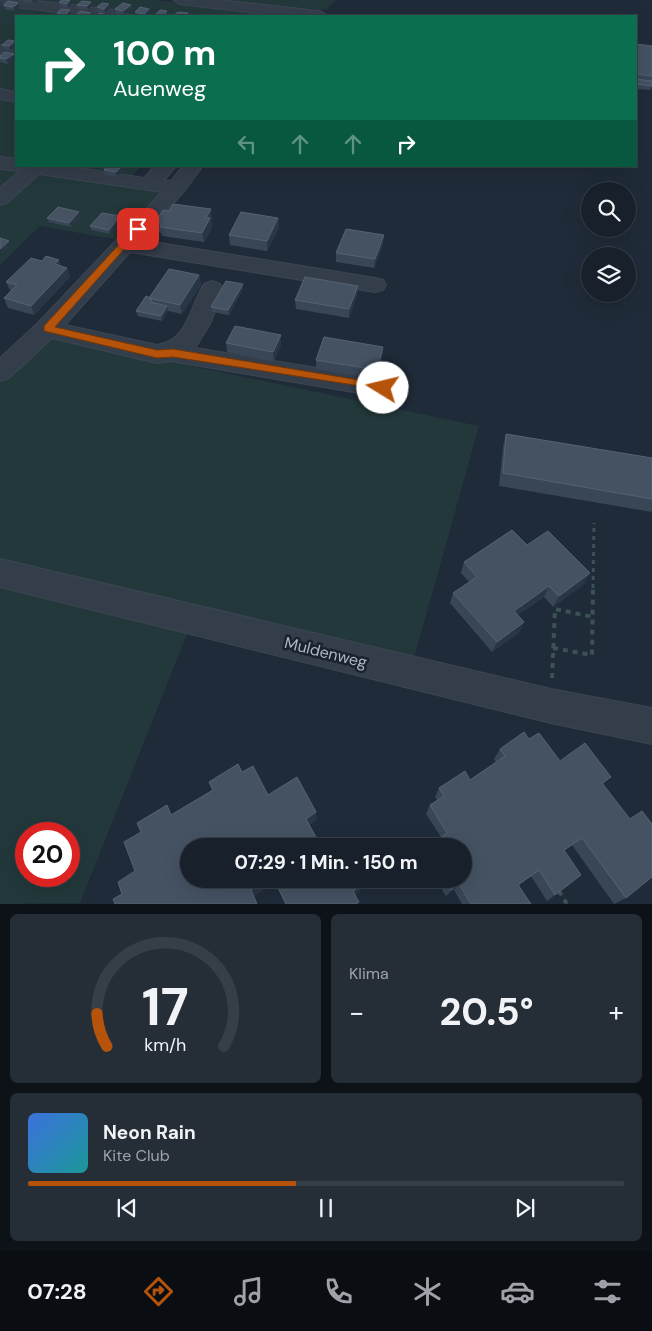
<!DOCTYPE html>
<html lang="de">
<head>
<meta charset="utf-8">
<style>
  body { margin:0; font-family:"DM Sans",sans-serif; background:#252d37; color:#f1f3f6; height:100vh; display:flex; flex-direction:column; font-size:19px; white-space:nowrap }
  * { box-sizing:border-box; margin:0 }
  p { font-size:16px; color:#9fa3a9 }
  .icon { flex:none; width:28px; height:28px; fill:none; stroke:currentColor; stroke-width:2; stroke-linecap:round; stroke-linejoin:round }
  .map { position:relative; height:904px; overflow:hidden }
  .side { display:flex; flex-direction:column; gap:10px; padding:10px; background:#0d1218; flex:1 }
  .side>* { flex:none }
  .hud { position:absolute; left:15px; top:15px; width:622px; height:152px; border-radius:0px; box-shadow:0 5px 20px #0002,0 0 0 1px #363e47; background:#0b6e4f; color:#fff; overflow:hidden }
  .tools { position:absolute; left:581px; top:182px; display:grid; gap:10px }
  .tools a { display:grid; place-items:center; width:55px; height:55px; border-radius:50%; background:#18202b; box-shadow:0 5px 20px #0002,0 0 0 1px #363e47; font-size:25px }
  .speed { position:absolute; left:15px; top:822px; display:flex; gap:10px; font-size:25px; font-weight:700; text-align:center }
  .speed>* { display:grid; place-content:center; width:65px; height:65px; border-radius:50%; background:#18202b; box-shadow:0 5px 20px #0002,0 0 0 1px #363e47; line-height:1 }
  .speed .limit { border:8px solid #d22; background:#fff; color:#111 }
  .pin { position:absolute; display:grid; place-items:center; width:42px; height:42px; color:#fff; margin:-21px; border-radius:10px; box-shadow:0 2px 8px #0006 }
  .me { position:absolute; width:55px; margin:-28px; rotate:279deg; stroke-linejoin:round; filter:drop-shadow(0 0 4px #0008) }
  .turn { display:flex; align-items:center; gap:18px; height:105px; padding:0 15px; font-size:22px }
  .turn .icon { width:65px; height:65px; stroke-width:2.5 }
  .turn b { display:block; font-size:35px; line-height:42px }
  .lanes { display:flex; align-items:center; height:48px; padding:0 15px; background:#0003; justify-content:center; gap:25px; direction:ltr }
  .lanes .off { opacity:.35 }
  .big { font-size:38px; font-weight:700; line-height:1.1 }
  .side .widget { flex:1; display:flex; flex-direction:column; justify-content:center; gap:8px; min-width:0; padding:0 18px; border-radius:8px; background:#252d37 }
  .side .dial { align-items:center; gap:0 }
  .dial svg { height:130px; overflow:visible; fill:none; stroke:#363e47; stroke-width:7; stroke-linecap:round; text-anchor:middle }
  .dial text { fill:#f1f3f6; stroke:none }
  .song { display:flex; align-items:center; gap:15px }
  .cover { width:60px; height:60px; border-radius:8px; background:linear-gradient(135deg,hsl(220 70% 55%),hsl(180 70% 35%)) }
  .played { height:5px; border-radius:2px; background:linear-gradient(90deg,#b45309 45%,#363e47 45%) }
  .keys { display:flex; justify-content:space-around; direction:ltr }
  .heat { display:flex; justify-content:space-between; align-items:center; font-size:28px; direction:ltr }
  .side .tiles { flex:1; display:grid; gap:10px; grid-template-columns:1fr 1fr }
  .widget:last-child { grid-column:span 2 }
  .trip { position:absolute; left:180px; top:838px; width:292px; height:50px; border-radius:25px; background:#18202b; box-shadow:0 5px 20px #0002,0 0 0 1px #363e47; font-weight:700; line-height:50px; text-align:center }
  .tab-bar { display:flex; height:80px; justify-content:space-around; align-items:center; background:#0a0d11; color:#9fa3a9 }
  .tab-bar .icon { width:35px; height:35px }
  .tab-bar .current { color:#b45309 }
  .tab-bar b { font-size:22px; color:#f1f3f6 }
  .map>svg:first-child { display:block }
  .green { fill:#22383a; fill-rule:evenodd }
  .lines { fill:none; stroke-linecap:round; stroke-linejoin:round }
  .minor-casing { stroke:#3d4653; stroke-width:2 }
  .path-far1 { stroke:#3a5253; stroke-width:3; stroke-dasharray:4 4; stroke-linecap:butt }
  .path { stroke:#3a5253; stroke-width:4; stroke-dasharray:5 5; stroke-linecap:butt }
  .minor { fill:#343d4a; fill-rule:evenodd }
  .wall { fill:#384656 }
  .shaded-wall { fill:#293646 }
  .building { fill:#455262; stroke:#556272 }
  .route { fill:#b45309; stroke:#753606 }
  .labels { text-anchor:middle; stroke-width:5; stroke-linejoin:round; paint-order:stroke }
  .near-street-label { font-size:16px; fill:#aeb8c6; stroke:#19222e }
</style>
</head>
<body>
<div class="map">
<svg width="652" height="904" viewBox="0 0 652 904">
  <rect width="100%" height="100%" fill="#202b39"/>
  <!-- green -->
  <path class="green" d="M 0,0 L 156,0 L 277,14 L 275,16 L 16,16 L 16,166 L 141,166 L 125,184 L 163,191 L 119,240 L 40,226 L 0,265 Z
    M 217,0 L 336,0 L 326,10 Z
    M 53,337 L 479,426 L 413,662 L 0,564 L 0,379 Z
    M 0,583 L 189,629 L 80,903 L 0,904 ZM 26,834 L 69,834 L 69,876 L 26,876 Z"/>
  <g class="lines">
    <!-- minor casing -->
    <g class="minor-casing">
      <path id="minor" d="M 0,0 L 29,0 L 123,11 L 131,16 L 88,16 L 0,5 Z
        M 173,0 L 219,0 L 320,11 L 328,16 L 282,16 L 180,4 Z
        M 0,45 L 16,47 L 16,57 L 0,55 Z
        M 0,89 L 16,92 L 16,102 L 0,99 Z
        M 0,157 L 16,159 L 16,166 L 64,166 L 144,178 L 155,166 L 176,166 L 164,180 L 171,181 L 183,166 L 203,166 L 184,191 L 141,240 L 375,278 L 383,280 L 386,285 L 383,290 L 375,292 L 130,252 L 65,325 L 157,345 C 188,341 190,306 204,284 L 212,281 L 220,284 L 223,289 L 211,322 L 195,348 L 383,379 L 392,381 L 396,388 L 392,395 L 383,397 L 170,361 L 157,363 L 52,338 L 9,378 L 0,381 L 0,358 L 38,323 L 162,192 L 39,174 L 7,203 L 0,205 L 0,188 L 20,171 L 0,169 Z
        M 0,559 L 551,689 L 652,708 L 652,744 L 551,723 L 0,587 Z"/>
    </g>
    <!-- path-far1 -->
    <path class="path-far1" d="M 593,588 L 594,523"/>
    <!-- path -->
    <path class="path" d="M 553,648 L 592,655 L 593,587
      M 552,678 L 555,609 L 593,617
      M 559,891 L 567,904"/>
    <!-- minor -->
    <use href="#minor" class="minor"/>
  </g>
  <!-- wall -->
  <path class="wall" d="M 23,0 L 38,0 L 33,4 L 23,2 Z
    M 59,2 L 72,4 L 68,8 L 60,7 Z
    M 18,3 L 20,7 L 14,11 L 5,9 L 4,5 Z
    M 77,5 L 92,6 L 88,10 L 78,9 Z
    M 131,5 L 132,9 L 124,15 L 116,14 L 115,9 Z
    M 97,7 L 110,9 L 105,13 L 98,12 Z
    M 149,9 L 150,13 L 146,16 L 136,16 L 135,12 Z
    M 57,13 L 71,15 L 69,16 L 58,16 Z
    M 15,41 L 16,46 L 10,50 L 4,49 L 2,45 Z
    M 636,44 L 652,46 L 652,86 L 650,90 L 636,89 Z
    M 0,56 L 15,58 L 8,64 L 0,62 Z
    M 107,166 L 127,166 L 117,177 L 105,175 L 104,170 Z
    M 79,212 L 81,217 L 71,227 L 49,222 L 47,218 Z
    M 120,216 L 121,221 L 110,234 L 92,230 L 90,226 Z
    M 212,218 L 211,221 L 212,228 L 204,242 L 162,236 L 161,233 L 157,232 L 155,223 Z
    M 278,218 L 279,227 L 267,251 L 230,245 L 229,235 Z
    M 383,245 L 374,268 L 336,262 L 336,253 Z
    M 61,266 L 67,268 L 70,277 L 34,315 L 8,308 L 4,298 L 11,292 L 6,282 Z
    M 199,275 L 201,285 L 182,314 L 168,311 L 162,321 L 138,316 L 136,311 L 149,297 Z
    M 243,284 L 243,289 L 229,315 L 212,312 L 211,307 Z
    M 358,286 L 357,295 L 349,318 L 296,309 L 295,300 Z
    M 226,343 L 281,344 L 274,362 L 227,352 Z
    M 383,347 L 382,357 L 376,379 L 316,369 L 316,360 Z
    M 506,434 L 652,458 L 652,512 L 499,486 L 503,447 Z
    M 527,545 L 584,584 L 553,607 L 544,597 L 518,615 L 524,622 L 519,633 L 492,652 L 450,603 L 453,593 L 469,582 L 461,573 L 464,562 Z
    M 529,739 L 560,761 L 611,777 L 603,784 L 626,898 L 614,904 L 572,845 L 564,851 L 555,895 L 547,901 L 531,876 L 519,885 L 531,904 L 462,904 L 454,890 L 446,896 L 435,879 L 464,879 L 464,846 L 431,846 L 433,843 L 441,837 L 426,814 L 430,805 L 437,800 L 435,797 L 439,788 L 470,780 L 496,762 L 494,759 L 500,749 Z
    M 242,772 L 268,795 L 317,820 L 189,879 L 358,879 L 361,886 L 360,892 L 355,895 L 358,904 L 285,904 L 275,882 L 254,896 L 122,894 L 135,871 L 173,814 L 212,790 L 209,782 Z"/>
  <!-- shaded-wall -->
  <path class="shaded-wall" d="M 32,0 L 38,0 L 33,4 Z
    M 71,0 L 72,4 L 68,8 L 67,4 Z
    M 2,1 L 3,6 L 0,8 L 0,2 Z
    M 91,2 L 92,6 L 88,10 L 87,6 Z
    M 18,3 L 20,7 L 14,11 L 13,7 Z
    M 109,4 L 110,9 L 105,13 L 104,9 Z
    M 131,5 L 132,9 L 124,15 L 123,11 Z
    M 149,9 L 150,13 L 146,16 L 144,16 L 144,14 Z
    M 70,10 L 71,15 L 69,16 L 65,16 L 65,15 Z
    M 167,11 L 168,15 L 167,16 L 163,16 Z
    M 15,41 L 16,46 L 10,50 L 9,46 Z
    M 14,54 L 15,58 L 8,64 L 6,59 Z
    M 122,166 L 127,166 L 117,177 L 116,172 Z
    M 211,209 L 212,218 L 211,221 L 212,228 L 204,242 L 202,233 L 206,218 Z
    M 79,212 L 81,217 L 71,227 L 69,223 Z
    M 120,216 L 121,221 L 110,234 L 109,230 Z
    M 278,218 L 279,227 L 267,251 L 267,241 Z
    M 384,235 L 383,245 L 374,268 L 375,259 Z
    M 9,241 L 11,245 L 2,254 L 0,249 Z
    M 59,260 L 62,269 L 55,264 Z
    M 67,268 L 70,277 L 34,315 L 31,306 Z
    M 199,275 L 201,285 L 182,314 L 180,305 Z
    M 243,284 L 243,289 L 229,315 L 228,310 Z
    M 358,286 L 357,295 L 349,318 L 349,309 Z
    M 167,306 L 168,311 L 162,321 L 161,316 Z
    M 281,335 L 281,344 L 274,362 L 273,352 Z
    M 383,347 L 382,357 L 376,379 L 377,370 Z
    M 590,573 L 584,584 L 553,607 L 559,596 Z
    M 549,586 L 544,597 L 509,621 L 514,611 Z
    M 524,622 L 519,633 L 492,652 L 497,642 Z
    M 316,812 L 317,820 L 307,827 L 306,819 Z
    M 268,879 L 274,879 L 275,882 L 254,896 L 251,890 Z
    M 459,884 L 454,890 L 446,896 L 451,890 Z
    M 361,886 L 360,892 L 352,897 L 353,891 Z"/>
  <!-- building -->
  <path class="building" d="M 62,0 L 70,0 L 67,4 L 59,2 Z
    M 8,1 L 18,3 L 13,7 L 4,5 Z
    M 82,1 L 91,2 L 87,6 L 77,5 Z
    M 102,3 L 109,4 L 104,9 L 97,7 Z
    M 123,3 L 131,5 L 123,11 L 115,9 Z
    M 140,7 L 149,9 L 144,14 L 135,12 Z
    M 61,9 L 70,10 L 65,15 L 57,13 Z
    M 160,10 L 167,11 L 163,16 L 155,15 Z
    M 80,11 L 90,13 L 86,16 L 75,16 Z
    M 178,12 L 188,13 L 185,16 L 173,16 Z
    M 99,13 L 108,15 L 107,16 L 97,16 Z
    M 8,40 L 15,41 L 9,46 L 2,45 Z
    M 636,44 L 652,46 L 652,76 L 636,74 Z
    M 5,52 L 14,54 L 6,59 L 0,58 L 0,56 Z
    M 636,79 L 652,81 L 652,86 L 636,84 Z
    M 107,166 L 122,166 L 116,172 L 104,170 Z
    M 173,204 L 211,209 L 206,218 L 210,218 L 202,233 L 160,227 L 161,224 L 155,223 L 163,210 L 169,211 Z
    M 58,207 L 79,212 L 69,223 L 47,218 Z
    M 241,212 L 278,218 L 267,241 L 229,235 Z
    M 102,213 L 120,216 L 109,230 L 90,226 Z
    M 346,229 L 384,235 L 375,259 L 336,253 Z
    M 0,238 L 9,241 L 0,249 Z
    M 46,256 L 59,260 L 55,264 L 67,268 L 31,306 L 4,298 L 17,285 L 6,282 L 31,258 L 42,261 Z
    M 169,269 L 199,275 L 180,305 L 149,298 Z
    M 305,277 L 358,286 L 349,309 L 295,300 Z
    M 226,281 L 243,284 L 228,310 L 211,307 Z
    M 146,296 L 152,299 L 150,302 L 167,306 L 161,316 L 136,311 Z
    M 235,326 L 281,335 L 273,352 L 226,343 Z
    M 324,337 L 383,347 L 377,370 L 316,360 Z
    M 506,434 L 652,458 L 652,499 L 503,473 Z
    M 512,530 L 527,545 L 548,531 L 590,573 L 559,596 L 549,586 L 514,611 L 524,622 L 497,642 L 453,593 L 477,577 L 464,562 Z
    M 524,732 L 529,739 L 539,733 L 560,761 L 585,743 L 611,777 L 602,783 L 630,819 L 642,811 L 652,824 L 652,877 L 626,898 L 582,838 L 564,850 L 581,875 L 555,895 L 539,870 L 518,885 L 531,904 L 471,904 L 459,884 L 451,890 L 443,879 L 464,879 L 464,846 L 434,846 L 433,843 L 447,833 L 430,805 L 444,796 L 439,788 L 465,771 L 470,780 L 505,756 L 500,749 Z
    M 238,764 L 242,772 L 253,766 L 268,795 L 297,777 L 316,812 L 306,819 L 321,846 L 189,846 L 189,879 L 268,879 L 251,890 L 257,904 L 115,904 L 113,899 L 122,894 L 118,882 L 135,871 L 124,842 L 141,832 L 137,823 L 167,805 L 171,815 L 213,790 L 209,782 Z
    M 274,879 L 358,879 L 361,886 L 353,891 L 359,902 L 356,904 L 286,904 Z"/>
  <!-- route -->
  <path class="route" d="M 135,227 L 142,229 L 55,327 L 157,350 L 173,349 L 383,384 L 386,385 L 386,390 L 173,357 L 157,358 L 44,331 L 44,326 Z"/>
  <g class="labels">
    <!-- near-street labels -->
    <g class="near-street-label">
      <text transform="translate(326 652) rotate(14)" y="6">Muldenweg</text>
    </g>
  </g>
</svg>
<div class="tools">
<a><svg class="icon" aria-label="search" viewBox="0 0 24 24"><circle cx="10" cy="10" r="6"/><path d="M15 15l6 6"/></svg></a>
<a><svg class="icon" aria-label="layers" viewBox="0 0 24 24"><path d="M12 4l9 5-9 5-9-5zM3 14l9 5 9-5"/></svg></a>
</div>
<div class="speed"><div class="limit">20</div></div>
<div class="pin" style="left:138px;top:229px;background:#d93025"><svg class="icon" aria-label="arrive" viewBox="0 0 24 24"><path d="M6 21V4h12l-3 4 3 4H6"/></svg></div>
<svg class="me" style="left:383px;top:388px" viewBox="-20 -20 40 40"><circle r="19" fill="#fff"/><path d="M0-13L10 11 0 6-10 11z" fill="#b45309"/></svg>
<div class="trip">07:29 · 1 Min. · 150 m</div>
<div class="hud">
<div class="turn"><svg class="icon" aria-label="right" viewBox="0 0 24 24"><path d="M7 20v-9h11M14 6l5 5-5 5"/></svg><div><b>100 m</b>Auenweg</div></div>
<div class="lanes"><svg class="icon off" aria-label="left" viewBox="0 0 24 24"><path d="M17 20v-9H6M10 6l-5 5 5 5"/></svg><svg class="icon off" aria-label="ahead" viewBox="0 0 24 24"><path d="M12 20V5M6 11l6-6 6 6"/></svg><svg class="icon off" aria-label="ahead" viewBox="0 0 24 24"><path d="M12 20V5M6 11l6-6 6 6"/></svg><svg class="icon" aria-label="right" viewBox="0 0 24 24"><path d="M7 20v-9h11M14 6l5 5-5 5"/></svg></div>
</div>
</div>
<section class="side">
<div class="tiles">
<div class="widget dial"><svg viewBox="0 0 100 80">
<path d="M14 69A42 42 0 1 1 86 69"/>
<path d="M14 69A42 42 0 0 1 8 49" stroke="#b45309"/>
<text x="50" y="56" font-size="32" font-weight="700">17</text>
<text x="50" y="72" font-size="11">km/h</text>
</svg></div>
<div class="widget"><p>Klima</p>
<div class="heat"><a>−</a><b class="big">20.5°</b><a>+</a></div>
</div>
<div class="widget">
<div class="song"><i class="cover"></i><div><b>Neon Rain</b><p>Kite Club</p></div></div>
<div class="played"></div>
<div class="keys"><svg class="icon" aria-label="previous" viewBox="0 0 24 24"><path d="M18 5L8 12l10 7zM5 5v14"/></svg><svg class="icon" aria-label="pause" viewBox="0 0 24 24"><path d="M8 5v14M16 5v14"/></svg><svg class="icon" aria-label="next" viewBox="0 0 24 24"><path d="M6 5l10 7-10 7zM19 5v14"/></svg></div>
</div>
</div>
</section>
<nav class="tab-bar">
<b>07:28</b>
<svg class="icon current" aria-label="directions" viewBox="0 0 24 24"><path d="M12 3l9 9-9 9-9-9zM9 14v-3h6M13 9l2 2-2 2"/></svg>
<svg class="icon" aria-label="music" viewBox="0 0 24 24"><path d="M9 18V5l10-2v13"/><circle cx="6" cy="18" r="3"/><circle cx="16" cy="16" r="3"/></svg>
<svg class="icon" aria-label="phone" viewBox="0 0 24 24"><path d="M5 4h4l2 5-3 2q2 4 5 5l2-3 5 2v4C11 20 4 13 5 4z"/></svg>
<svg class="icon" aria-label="climate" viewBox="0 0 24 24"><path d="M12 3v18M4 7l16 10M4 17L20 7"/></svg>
<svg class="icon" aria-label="car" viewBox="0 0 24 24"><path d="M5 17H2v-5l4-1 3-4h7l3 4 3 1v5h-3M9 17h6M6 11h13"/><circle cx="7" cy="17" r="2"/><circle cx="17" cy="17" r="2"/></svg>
<svg class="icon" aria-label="filters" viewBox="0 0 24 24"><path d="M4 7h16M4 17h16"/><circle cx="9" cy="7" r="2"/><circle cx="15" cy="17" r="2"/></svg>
</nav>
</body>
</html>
